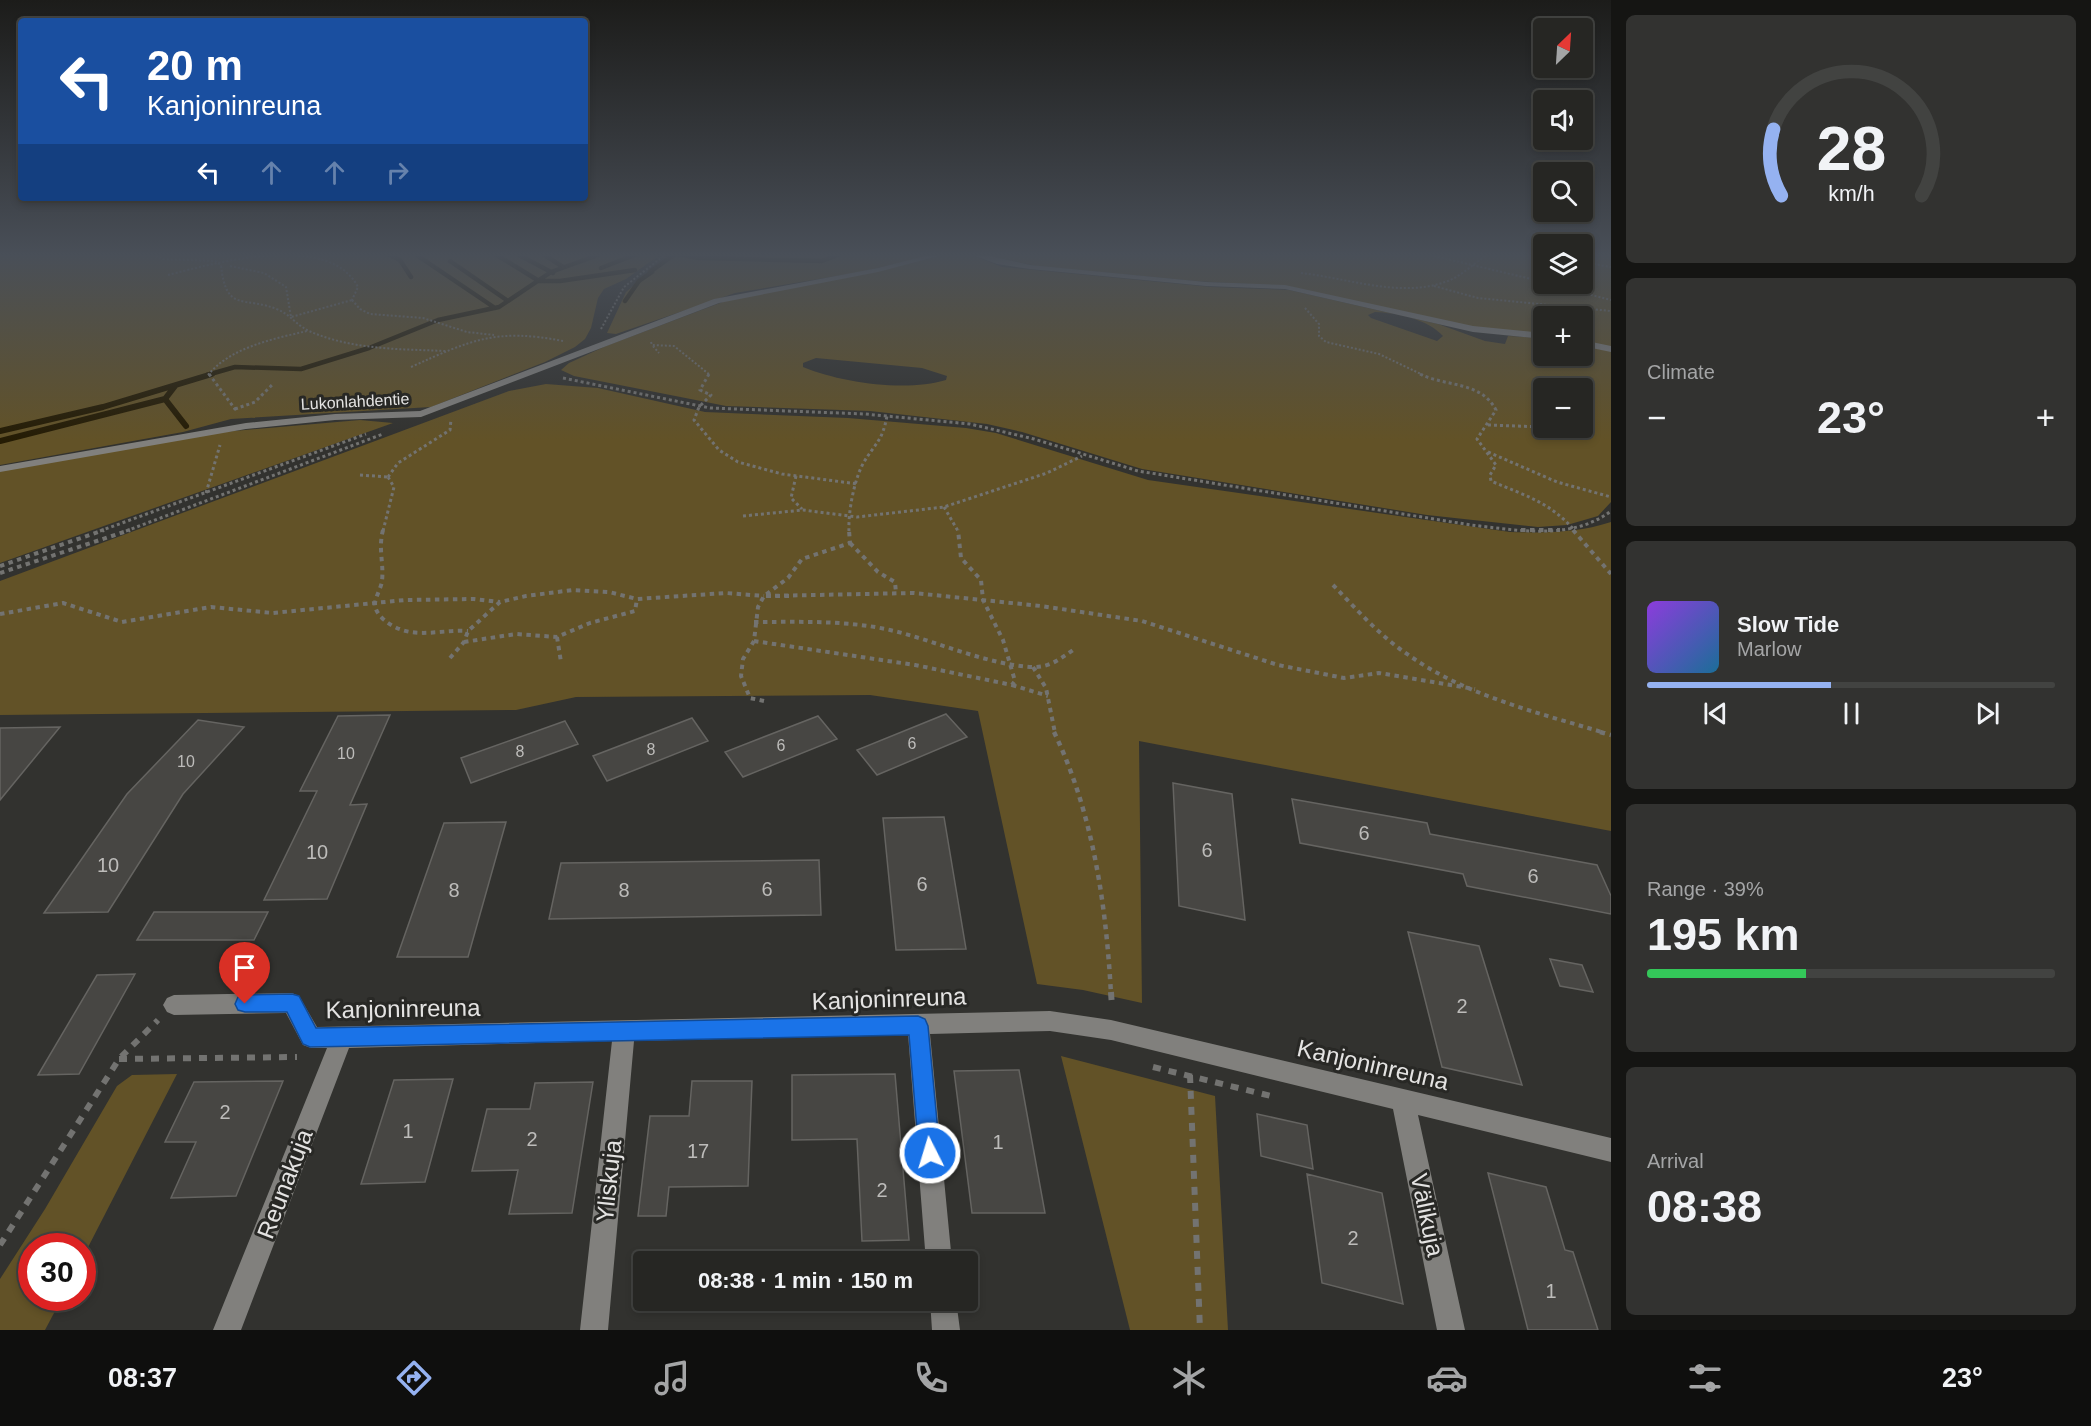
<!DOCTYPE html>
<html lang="en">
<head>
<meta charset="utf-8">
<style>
  body { margin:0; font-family:Arial,sans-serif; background:#323230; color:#f1f3f6; height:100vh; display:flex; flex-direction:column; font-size:22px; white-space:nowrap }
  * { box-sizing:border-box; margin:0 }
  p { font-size:20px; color:#a4a5a6 }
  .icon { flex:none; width:33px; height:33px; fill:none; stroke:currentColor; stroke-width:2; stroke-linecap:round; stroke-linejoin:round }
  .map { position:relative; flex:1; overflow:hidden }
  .sheet { display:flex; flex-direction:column; gap:15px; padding:15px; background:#151513; width:480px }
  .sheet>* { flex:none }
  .hud { position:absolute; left:18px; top:18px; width:570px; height:183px; border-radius:6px; box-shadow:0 3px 9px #0003,0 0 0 2px #424341; background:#1a4fa0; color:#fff; overflow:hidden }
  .needle { width:39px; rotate:25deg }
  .fabs { position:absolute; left:1533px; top:18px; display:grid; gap:12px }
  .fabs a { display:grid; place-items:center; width:60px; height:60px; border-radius:6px; background:#262623; box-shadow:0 3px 9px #0003,0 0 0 2px #424341; font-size:30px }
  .speed { position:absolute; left:18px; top:1233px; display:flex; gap:12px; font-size:30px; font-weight:700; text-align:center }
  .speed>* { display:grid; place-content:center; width:78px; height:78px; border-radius:50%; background:#262623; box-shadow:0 3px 9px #0003,0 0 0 2px #424341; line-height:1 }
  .speed .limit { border:9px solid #d22; background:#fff; color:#111 }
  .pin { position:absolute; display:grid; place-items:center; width:51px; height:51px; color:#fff; margin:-62px -26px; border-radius:50% 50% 50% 0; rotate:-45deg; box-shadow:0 0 6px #0007 }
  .pin .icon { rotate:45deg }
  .me { position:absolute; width:66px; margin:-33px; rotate:355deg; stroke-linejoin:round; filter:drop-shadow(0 0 4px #0008) }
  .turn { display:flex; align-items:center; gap:21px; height:126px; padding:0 30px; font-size:27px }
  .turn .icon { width:78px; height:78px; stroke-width:2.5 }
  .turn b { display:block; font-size:42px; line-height:51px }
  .lanes { display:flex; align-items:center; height:57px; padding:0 30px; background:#0003; justify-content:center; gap:30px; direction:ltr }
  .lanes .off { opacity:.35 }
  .big { font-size:45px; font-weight:800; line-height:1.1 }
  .sheet .tile { flex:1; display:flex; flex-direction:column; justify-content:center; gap:9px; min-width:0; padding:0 21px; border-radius:9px; background:#323230 }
  .sheet .dial { align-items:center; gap:0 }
  .dial svg { height:156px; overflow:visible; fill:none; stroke:#424341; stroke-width:7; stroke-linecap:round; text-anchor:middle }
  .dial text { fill:#f1f3f6; stroke:none }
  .song { display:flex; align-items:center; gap:18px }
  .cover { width:72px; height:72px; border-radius:9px; background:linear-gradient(135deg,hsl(270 70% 55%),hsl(200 70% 35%)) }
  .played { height:6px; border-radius:3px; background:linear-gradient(90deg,#95b2f1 45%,#424341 45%) }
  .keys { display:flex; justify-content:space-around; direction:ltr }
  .heat { display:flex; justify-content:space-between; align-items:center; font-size:33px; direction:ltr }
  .charge { height:9px; border-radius:4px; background:linear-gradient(90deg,#34c759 39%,#424341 0) }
  .trip { position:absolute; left:633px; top:1251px; width:345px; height:60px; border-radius:6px; background:#262623; box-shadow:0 3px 9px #0003,0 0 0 2px #424341; font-weight:800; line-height:60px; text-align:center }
  .tabs { display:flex; height:96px; justify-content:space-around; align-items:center; background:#0f0f0e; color:#a4a5a6 }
  .tabs .icon { width:42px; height:42px }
  .tabs .current { color:#95b2f1 }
  .tabs b { font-size:27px; color:#f1f3f6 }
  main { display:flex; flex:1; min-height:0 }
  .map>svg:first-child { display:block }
  .green { fill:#625227; fill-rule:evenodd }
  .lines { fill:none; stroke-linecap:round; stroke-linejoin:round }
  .stream-far1 { stroke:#251c04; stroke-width:4.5 }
  .stream { stroke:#251c04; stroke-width:6 }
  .building { fill:#474643; stroke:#656461; stroke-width:1.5 }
  .path-far4 { stroke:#737371; stroke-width:2; stroke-dasharray:2 2; stroke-linecap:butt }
  .path-far3 { stroke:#737371; stroke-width:3; stroke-dasharray:3 3; stroke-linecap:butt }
  .path-far2 { stroke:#737371; stroke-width:4; stroke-dasharray:4.5 4.5; stroke-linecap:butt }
  .path-far1 { stroke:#737371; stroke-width:4.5; stroke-dasharray:5 5; stroke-linecap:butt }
  .path { stroke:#737371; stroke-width:6; stroke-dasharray:8 8; stroke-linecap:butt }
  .service { fill:#81807d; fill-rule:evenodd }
  .minor { fill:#81807d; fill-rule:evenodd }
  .route { fill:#1a73e8; stroke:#114b97; stroke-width:1.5 }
  .labels { text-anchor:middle; stroke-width:6; stroke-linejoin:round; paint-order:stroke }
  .far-street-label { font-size:16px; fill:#e4e3e2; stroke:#282825 }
  .number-label { font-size:16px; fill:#bdbcba }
  .near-number-label { font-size:20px; fill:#bdbcba }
  .near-street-label { font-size:24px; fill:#e4e3e2; stroke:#282825 }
</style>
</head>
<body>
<main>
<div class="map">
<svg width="1611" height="1330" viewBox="0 0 1611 1330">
  <rect width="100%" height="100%" fill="#32322f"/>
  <!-- green -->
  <path class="green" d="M 0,254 L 661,254 L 626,279 L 604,289 L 598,298 L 591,328 L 585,339 L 575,347 L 545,362 L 431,407 L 231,419 L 183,432 L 0,465 Z
    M 672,254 L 937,254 L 860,272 L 735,293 L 616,334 L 607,333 L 626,292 Z
    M 948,254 L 969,254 L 1002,267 L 1211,287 L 1289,290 L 1438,324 L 1485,341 L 1505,344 L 1508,336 L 1543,338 L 1544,356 L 1582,356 L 1583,345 L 1611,351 L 1611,502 L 1598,516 L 1567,525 L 1538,527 L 1427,515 L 1142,469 L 1022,432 L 987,424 L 870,411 L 726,406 L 574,376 L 561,370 L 569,363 L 606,346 L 728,300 L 870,273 ZM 1375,312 C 1396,313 1428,319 1443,336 L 1437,341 L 1371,318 L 1368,315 ZM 816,358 L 922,368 L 947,376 L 946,380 C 906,392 842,383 803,367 L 803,363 ZM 1544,388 L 1582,388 L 1582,428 L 1544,428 Z
    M 982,254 L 1543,254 L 1544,284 L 1582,284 L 1583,254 L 1611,254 L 1611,347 L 1583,341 L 1582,316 L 1544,316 L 1543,334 L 1498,331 L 1461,325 L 1287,286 L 1196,281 L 1037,266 Z
    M 546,384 L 598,388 L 705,412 L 848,418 L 966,428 L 996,433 L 1148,480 L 1510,532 C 1545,533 1578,533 1611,522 L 1611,831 L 1139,741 L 1142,1003 L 1083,990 L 1037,984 L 978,711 L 870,695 L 576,697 L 516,710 L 0,715 L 0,581 L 509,391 Z
    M 360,420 L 393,423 L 0,563 L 0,471 L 223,432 Z
    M 1061,1056 L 1215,1096 L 1228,1330 L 1130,1330 Z
    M 177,1074 L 83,1257 L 82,1246 L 32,1246 L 32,1298 L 62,1298 L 45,1330 L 0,1330 L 0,1279 L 45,1209 L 117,1086 L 132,1075 Z"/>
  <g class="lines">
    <!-- stream-far1 -->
    <path class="stream-far1" d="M 388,254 L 400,260 L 411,277
      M 415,254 L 495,308
      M 495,254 L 539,281 L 560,281 L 635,270
      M 517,254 L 553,273
      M 543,254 L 563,267
      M 678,254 L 699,258 L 822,261 L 840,254
      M 450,261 L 508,301
      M 601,268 L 637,254
      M 650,272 L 675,254
      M 625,301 L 639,281 L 652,272
      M 207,375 L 235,367 L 301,369 L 369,348 L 438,320 L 499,307 L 551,272 L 601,254"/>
    <!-- stream -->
    <path class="stream" d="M 165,399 L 186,426
      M 0,431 L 103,407 L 212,374
      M 0,441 L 165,399 L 175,386"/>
  </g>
  <!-- building -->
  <path class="building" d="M 946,714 L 967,737 L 877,775 L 857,750 Z
    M 390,715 L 350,805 L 367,804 L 327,899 L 264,900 L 317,791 L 300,791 L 338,716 Z
    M 818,716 L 837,739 L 743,777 L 725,752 Z
    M 692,718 L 708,741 L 607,781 L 593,756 Z
    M 198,720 L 244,727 L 183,794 L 108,912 L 44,913 L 127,794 Z
    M 565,721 L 578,744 L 471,783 L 461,758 Z
    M 60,727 L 0,800 L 0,728 Z
    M 1173,783 L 1232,794 L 1245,920 L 1179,906 Z
    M 1292,799 L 1427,823 L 1430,834 L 1597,865 L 1611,896 L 1611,914 L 1467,886 L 1463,874 L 1300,843 Z
    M 944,817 L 966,949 L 896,950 L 883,818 Z
    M 506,822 L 468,957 L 397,957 L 444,823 Z
    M 819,860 L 821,915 L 549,919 L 561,863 Z
    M 154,912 L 268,912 L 254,940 L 137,940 Z
    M 1408,932 L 1479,946 L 1522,1085 L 1442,1067 Z
    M 1550,959 L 1582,965 L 1593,992 L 1560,986 Z
    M 135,974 L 79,1074 L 38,1075 L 97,975 Z
    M 1019,1070 L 1045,1213 L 972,1213 L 954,1071 Z
    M 895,1074 L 909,1240 L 862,1241 L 857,1139 L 792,1140 L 792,1075 Z
    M 453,1079 L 425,1182 L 361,1184 L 394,1080 Z
    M 283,1081 L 236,1196 L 171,1198 L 196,1142 L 165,1142 L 194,1082 Z
    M 692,1081 L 752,1081 L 748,1186 L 669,1187 L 666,1216 L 638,1216 L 650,1116 L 689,1116 Z
    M 593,1082 L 572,1213 L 509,1214 L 518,1170 L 472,1171 L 487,1109 L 530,1109 L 535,1083 Z
    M 1257,1114 L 1307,1125 L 1313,1169 L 1261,1156 Z
    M 1488,1173 L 1546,1187 L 1565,1250 L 1573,1252 L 1598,1330 L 1528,1330 Z
    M 1307,1174 L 1382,1193 L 1403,1304 L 1322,1283 Z"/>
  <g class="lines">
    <!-- path-far4 -->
    <path class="path-far4" d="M 152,254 L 163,259 L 215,261 L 221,265 C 226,314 244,295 279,310 C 290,315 298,326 309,331 C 352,350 400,349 446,351
      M 1426,254 L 1544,282
      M 1532,254 L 1544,256
      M 1604,254 L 1611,255
      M 1582,262 L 1611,267
      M 230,266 L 264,273 L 286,287 L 291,317 L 352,300
      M 1301,273 C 1347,278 1400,298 1445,282 C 1461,277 1474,263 1488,254
      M 168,275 C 215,263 329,231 358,287 L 352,300
      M 1548,284 L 1611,300
      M 1434,286 L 1478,298 L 1611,311
      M 352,300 L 360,309 L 370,314 L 423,318 L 467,332 L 494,335
      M 1305,308 L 1319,324 L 1319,336 L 1326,342 L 1379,354 L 1423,375
      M 601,329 L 624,287 L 666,254
      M 651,342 L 652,345 L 674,346 L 710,375
      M 653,346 L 659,353
      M 411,367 C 471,340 496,328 563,341
      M 208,375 C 231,347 273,339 307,331"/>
    <!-- path-far3 -->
    <path class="path-far3" d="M 209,374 L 235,409 L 232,412
      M 709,374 L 700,390 L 711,395 L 699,407 L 694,420 L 719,450 L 738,462 L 782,474 L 858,484
      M 1420,374 C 1446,387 1481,381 1496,410 L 1477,439 L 1496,465 L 1490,475 L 1491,481 C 1526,496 1550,502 1575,531
      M 563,378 L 710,408 L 865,414 L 970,424 L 1034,439 L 1138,471 L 1471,525 C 1516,530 1572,541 1611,511
      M 235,409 L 255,402 L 274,383
      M 1488,425 L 1544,427
      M 1554,428 L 1585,429
      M 1488,452 L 1557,482 L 1611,497
      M 360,475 L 388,477
      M 796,476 L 791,498 L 802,509
      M 388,477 L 398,463 L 450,430 L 451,419
      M 206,493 L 220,445
      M 944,507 L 958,531
      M 743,516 L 803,510 L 857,517 L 944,507 L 1047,473 L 1082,456
      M 100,531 L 366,434
      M 126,531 L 383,434
      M 383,531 L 394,487 L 388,477
      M 849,531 C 848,513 854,479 864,462 C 876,442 882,442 887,416"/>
    <!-- path-far2 -->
    <path class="path-far2" d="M 383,530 C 378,549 384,563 382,581 C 381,588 376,596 375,603 C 375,610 378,614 383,619 C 409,642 438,629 468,631
      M 1521,530 L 1560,530
      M 1573,530 L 1611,574
      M 850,543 L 878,572 L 895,582 L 896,593
      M 0,566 L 104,530
      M 0,573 L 130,530
      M 1333,585 C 1357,610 1381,637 1410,656 C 1467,696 1539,713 1605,733
      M 789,596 L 764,596 L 914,593 L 1041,606 L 1142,621 L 1278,665 L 1344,678 L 1379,673 L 1475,689
      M 0,614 L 63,603 L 122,622 L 211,607 L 273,613 L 405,600 L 474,599 L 500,602
      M 754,622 C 799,622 846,620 890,630 C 937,641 984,664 1032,667 C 1049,668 1060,659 1073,650
      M 557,637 L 561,662
      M 754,641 L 915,665 L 1012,685 L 1015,681 L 1003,640 L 983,600 L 981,580 L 961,558 L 958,530
      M 464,642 L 516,634 L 557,637 L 590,623 L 635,611 L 637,599
      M 450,658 L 464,642 L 468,631 L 500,602 L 526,596 L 573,590 L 609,592 L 637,599 L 726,593 L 764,596
      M 1033,667 L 1046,688 L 1055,733
      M 1012,685 L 1048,696
      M 764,701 L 750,698 L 741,676 L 743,659 L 754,641 L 758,607 L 764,596 L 788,578 L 802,559 L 850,543 L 849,530"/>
    <!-- path-far1 -->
    <path class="path-far1" d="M 1054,732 C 1093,813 1106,904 1111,994
      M 1600,732 L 1611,735"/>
    <!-- path -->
    <path class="path" d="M 1111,992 L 1112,1007
      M 119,1059 L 297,1057
      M 1153,1067 L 1271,1096
      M 1190,1075 L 1200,1330
      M 0,1245 L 119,1059 L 158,1020"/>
    <!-- service -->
    <path class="service" d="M 970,254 L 982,254 L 1030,265 L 1206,282 L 1285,285 L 1473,326 L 1544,333 L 1544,339 L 1473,332 L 1285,289 L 1206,286 L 1030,269 L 997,264 Z
      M 1582,340 L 1611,346 L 1611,352 L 1582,346 Z"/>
    <!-- minor -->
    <path class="minor" d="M 933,254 L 946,254 L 878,272 L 719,303 L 421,417 L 335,420 L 246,429 L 0,472 L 0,466 L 246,423 L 335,414 L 420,411 L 714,299 L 878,268 Z
      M 292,993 L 299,996 L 317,1027 L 1050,1011 L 1111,1020 L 1611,1138 L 1611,1162 L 1418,1115 L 1465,1330 L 1437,1330 L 1393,1109 L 1111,1040 L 1050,1031 L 930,1034 L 952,1262 L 926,1262 L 908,1034 L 634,1041 L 608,1330 L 580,1330 L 612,1041 L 349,1048 L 241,1330 L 213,1330 L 327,1048 L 311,1048 L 303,1045 L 286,1013 L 174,1015 L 167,1012 L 163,1005 L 167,998 L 174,995 Z
      M 930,1300 L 956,1300 L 960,1330 L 932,1330 Z"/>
  </g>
  <!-- sky -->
  <linearGradient id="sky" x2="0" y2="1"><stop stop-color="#1c1c1a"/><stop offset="0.58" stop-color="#494f58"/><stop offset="1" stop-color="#494f58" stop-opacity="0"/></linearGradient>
  <rect width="1611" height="440" fill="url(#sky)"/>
  <!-- route -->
  <path class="route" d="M 292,994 L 299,996 L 316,1028 L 918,1016 L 925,1019 L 928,1026 L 940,1153 L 937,1160 L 930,1164 L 922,1160 L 919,1153 L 909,1035 L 310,1047 L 303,1044 L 287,1012 L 245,1012 L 238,1010 L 235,1004 L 238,997 L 245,995 Z"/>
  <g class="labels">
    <!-- far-street labels -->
    <g class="far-street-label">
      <text transform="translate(355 401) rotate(-3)" y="6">Lukonlahdentie</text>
    </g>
    <!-- number labels -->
    <g class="number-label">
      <text x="912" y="749">6</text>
      <text x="781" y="751">6</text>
      <text x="651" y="755">8</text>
      <text x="520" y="757">8</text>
      <text x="346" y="759">10</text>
      <text x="186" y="767">10</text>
    </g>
    <!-- near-number labels -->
    <g class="near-number-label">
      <text x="1364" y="840">6</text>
      <text x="1207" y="857">6</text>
      <text x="317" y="859">10</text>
      <text x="108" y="872">10</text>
      <text x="1533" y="883">6</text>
      <text x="922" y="891">6</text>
      <text x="767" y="896">6</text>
      <text x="454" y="897">8</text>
      <text x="624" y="897">8</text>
      <text x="1462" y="1013">2</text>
      <text x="225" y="1119">2</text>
      <text x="408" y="1138">1</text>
      <text x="532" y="1146">2</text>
      <text x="998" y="1149">1</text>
      <text x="698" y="1158">17</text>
      <text x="882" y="1197">2</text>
      <text x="1353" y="1245">2</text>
      <text x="1551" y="1298">1</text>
    </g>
    <!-- near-street labels -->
    <g class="near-street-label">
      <text transform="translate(889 999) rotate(-2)" y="8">Kanjoninreuna</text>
      <text transform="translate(403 1009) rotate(-1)" y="8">Kanjoninreuna</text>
      <text transform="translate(1373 1065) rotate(13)" y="8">Kanjoninreuna</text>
      <text transform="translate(609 1181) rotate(-84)" y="8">Yliskuja</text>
      <text transform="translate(285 1184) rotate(-69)" y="8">Reunakuja</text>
      <text transform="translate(1427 1215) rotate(78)" y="8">Välikuja</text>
    </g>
  </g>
</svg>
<div class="fabs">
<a><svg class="needle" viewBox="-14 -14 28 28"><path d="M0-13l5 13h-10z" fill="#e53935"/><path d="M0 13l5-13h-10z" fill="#a4a5a6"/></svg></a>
<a><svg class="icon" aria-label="sound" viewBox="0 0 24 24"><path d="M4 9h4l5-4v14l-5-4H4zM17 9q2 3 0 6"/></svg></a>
<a><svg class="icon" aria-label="search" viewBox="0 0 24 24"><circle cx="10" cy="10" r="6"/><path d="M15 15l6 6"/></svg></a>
<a><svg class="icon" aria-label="layers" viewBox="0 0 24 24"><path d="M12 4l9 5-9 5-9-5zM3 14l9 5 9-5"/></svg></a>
<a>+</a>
<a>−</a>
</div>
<div class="speed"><div class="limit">30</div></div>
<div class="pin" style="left:245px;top:1004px;background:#d93025"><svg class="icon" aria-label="arrive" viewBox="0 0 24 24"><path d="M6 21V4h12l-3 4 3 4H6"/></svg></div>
<svg class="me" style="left:930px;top:1153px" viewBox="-20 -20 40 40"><circle r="17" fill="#1a73e8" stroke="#fff" stroke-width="3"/><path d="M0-11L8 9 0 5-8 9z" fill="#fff"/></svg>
<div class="trip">08:38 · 1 min · 150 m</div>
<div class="hud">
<div class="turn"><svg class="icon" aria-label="left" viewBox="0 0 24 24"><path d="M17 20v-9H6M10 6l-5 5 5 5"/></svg><div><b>20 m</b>Kanjoninreuna</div></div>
<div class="lanes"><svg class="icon" aria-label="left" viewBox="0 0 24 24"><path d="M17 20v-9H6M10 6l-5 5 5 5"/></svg><svg class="icon off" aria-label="ahead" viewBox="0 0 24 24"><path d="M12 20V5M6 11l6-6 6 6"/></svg><svg class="icon off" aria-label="ahead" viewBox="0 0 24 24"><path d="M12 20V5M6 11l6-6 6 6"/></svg><svg class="icon off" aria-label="right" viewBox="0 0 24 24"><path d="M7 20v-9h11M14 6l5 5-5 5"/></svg></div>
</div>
</div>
<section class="sheet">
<div class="tile dial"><svg viewBox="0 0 100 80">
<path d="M14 69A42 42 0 1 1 86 69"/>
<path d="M14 69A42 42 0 0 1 10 35" stroke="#95b2f1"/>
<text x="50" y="56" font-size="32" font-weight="700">28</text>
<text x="50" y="72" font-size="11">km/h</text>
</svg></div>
<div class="tile"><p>Climate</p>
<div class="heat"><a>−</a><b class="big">23°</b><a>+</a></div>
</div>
<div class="tile">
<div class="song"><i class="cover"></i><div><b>Slow Tide</b><p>Marlow</p></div></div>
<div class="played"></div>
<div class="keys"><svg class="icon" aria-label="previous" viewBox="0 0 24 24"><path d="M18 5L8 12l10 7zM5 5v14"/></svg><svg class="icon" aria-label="pause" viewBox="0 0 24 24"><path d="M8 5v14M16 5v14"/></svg><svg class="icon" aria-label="next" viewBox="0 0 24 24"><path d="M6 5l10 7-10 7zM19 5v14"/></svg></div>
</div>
<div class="tile"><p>Range · 39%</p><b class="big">195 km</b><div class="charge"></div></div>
<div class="tile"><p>Arrival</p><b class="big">08:38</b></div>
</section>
</main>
<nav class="tabs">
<b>08:37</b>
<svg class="icon current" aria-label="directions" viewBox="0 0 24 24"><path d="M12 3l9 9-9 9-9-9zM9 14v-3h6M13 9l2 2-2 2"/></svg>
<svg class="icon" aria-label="music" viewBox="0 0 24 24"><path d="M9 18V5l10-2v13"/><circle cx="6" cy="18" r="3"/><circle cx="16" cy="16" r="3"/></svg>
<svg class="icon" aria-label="phone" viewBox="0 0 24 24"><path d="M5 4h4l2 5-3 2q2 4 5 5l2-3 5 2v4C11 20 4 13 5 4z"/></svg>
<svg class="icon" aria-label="climate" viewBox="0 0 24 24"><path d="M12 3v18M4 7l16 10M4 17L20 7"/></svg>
<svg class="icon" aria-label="car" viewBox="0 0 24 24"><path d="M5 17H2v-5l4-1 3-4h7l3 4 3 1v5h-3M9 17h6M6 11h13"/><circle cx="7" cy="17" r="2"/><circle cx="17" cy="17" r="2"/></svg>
<svg class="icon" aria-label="filters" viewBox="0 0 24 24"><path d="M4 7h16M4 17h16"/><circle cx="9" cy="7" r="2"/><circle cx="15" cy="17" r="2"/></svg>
<b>23°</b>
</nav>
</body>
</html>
